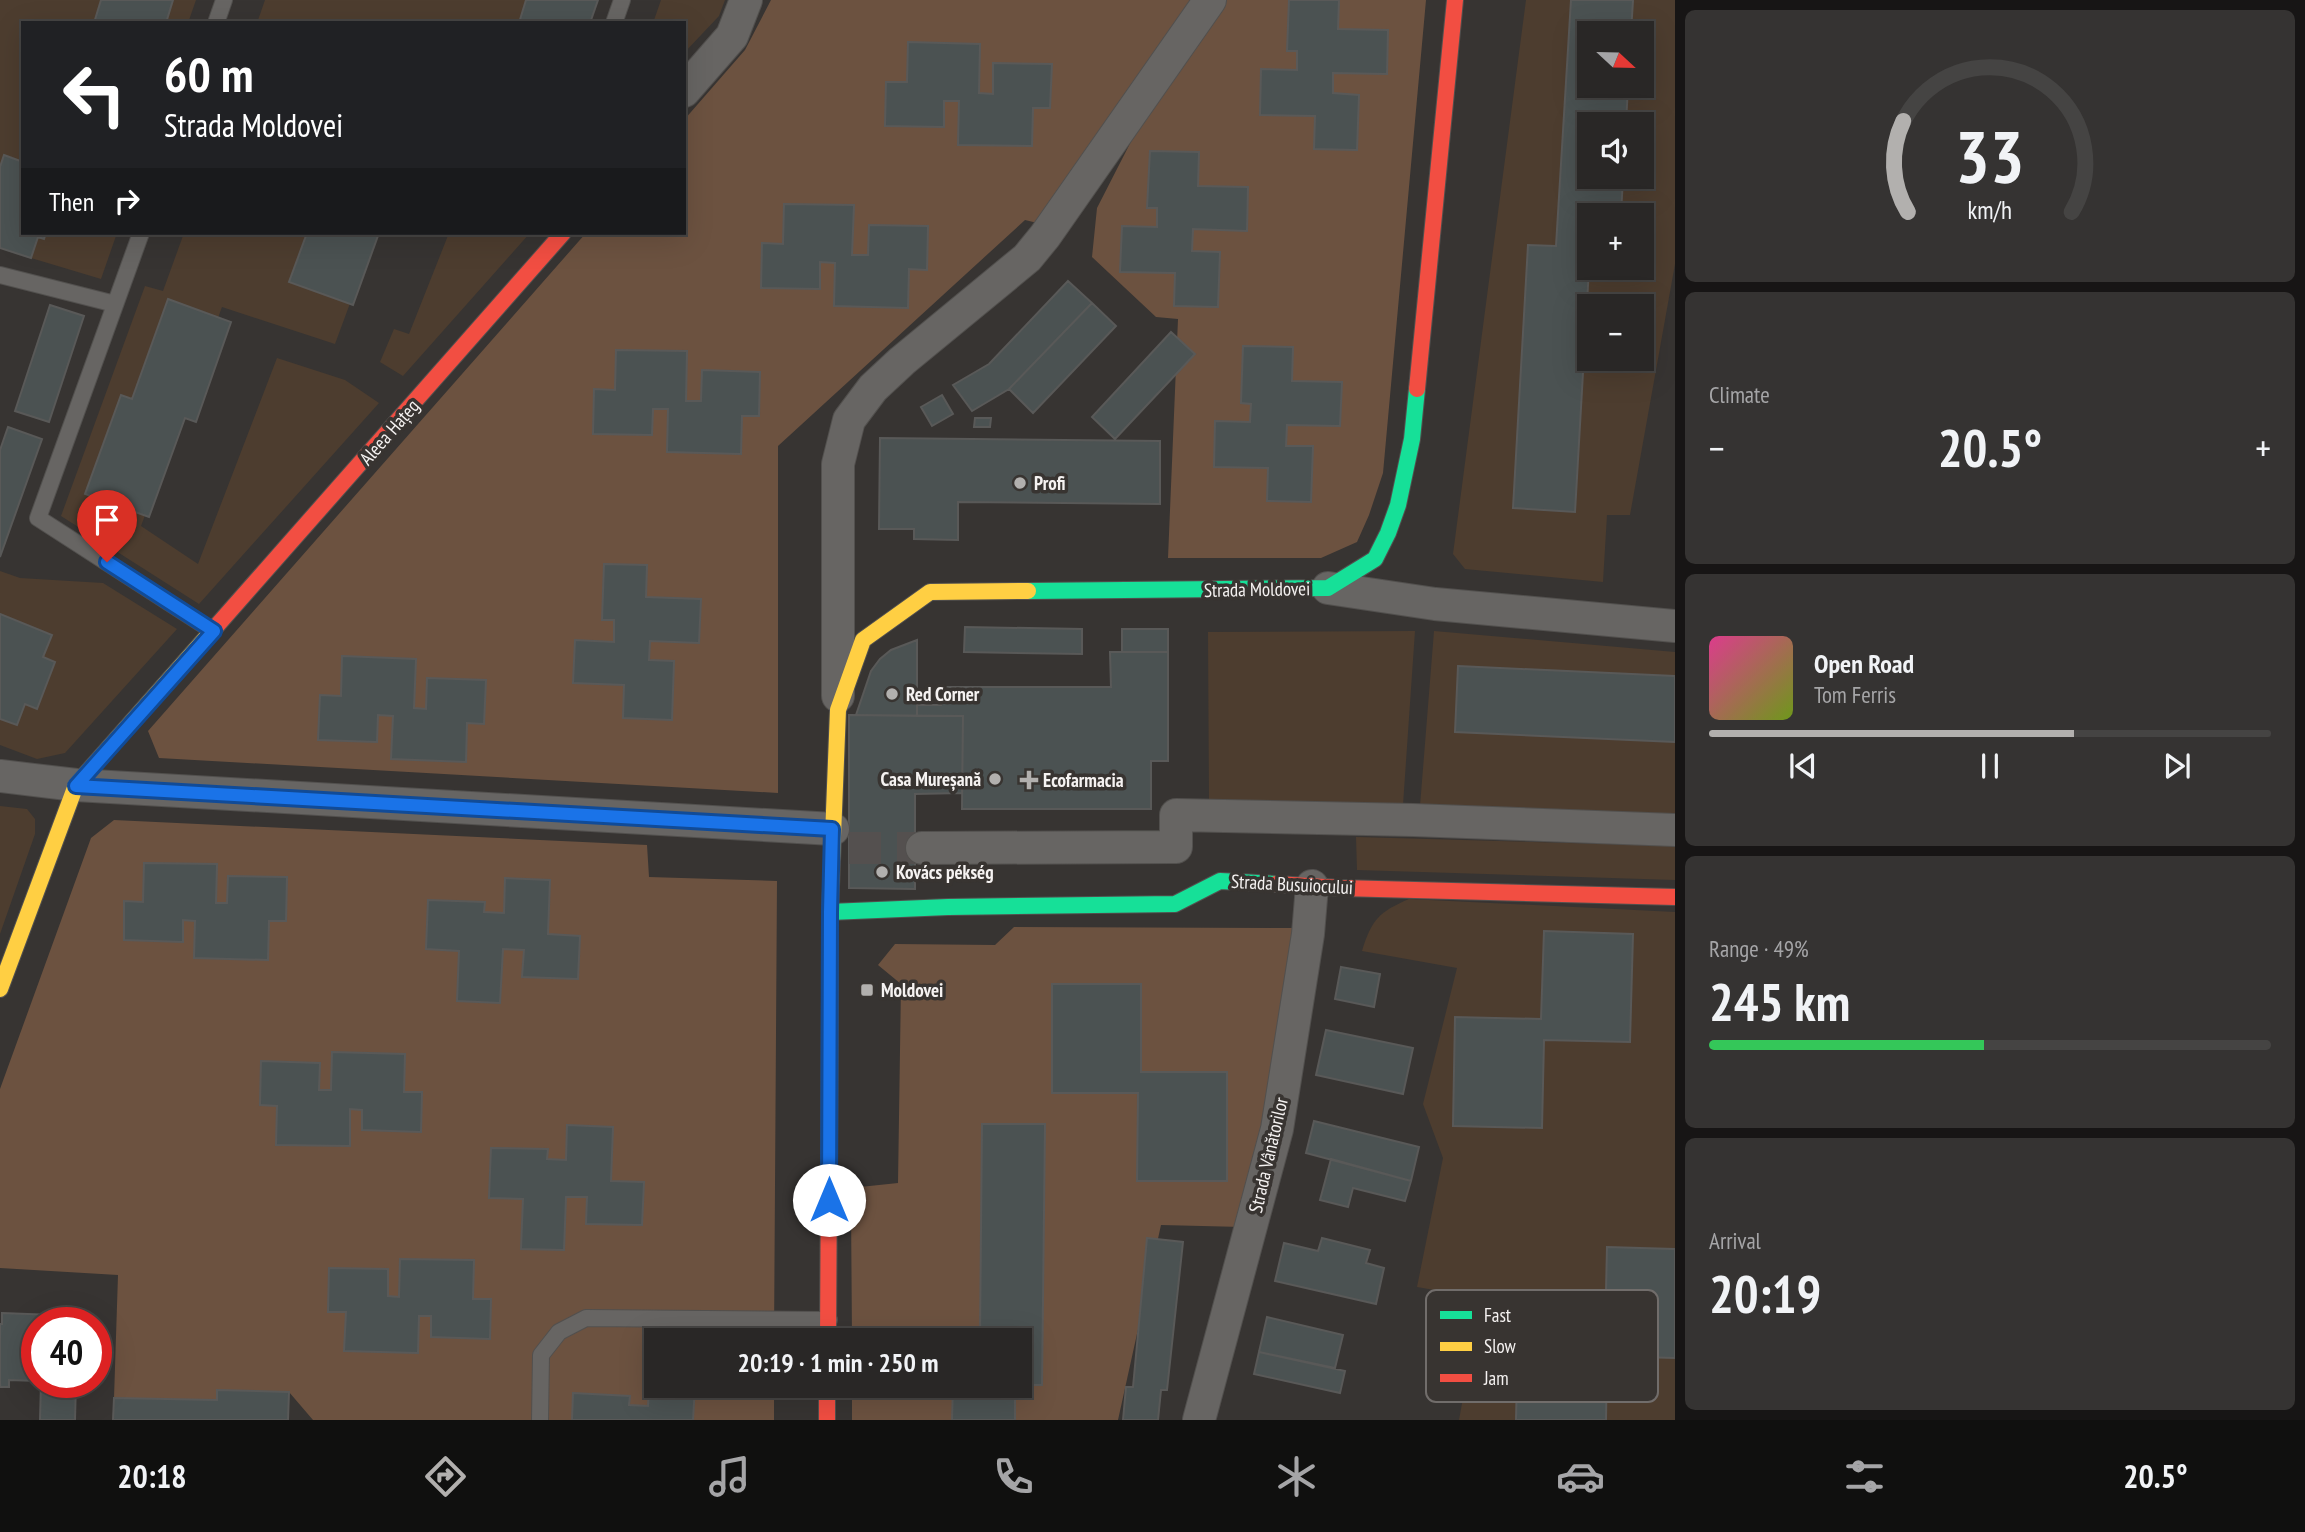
<!DOCTYPE html>
<html lang="en">
<head>
<meta charset="utf-8">
<style>
  body { margin:0; font-family:"PT Sans Narrow",sans-serif; background:#353332; color:#f1f3f6; height:100vh; display:flex; flex-direction:column; font-size:26px; white-space:nowrap }
  * { box-sizing:border-box; margin:0 }
  p { font-size:23px; color:#a5a5a7 }
  .icon { flex:none; width:38px; height:38px; fill:none; stroke:currentColor; stroke-width:2; stroke-linecap:round; stroke-linejoin:round }
  .map { position:relative; flex:1; overflow:hidden }
  .side { display:flex; flex-direction:column; gap:10px; padding:10px; background:#171515; width:630px }
  .side>* { flex:none }
  .banner { position:absolute; left:21px; top:21px; width:665px; height:214px; border-radius:0px; box-shadow:0 7px 28px #0002,0 0 0 2px #454443; background:#202124; color:#fff; overflow:hidden }
  .needle { width:46px; rotate:112deg }
  .fabs { position:absolute; left:1577px; top:21px; display:grid; gap:14px }
  .fabs a { display:grid; place-items:center; width:77px; height:77px; border-radius:0px; background:#292726; box-shadow:0 7px 28px #0002,0 0 0 2px #454443; font-size:35px }
  .speed { position:absolute; left:21px; top:1307px; display:flex; gap:14px; font-size:35px; font-weight:700; text-align:center }
  .speed>* { display:grid; place-content:center; width:91px; height:91px; border-radius:50%; background:#292726; box-shadow:0 7px 28px #0002,0 0 0 2px #454443; line-height:1 }
  .speed .limit { border:10px solid #d22; background:#fff; color:#111 }
  .pin { position:absolute; display:grid; place-items:center; width:60px; height:60px; color:#fff; margin:-72px -30px; border-radius:50% 50% 50% 0; rotate:-45deg; box-shadow:0 0 7px #0007 }
  .pin .icon { rotate:45deg }
  .me { position:absolute; width:77px; margin:-38px; rotate:0deg; stroke-linejoin:round; filter:drop-shadow(0 0 5px #0008) }
  .turn { display:flex; align-items:center; gap:24px; height:147px; padding:0 28px; font-size:32px }
  .turn .icon { width:91px; height:91px; stroke-width:2.5 }
  .turn b { display:block; font-size:49px; line-height:60px }
  .then { display:flex; align-items:center; height:66px; padding:0 28px; background:#0003; gap:14px; font-size:26px }
  .big { font-size:52px; font-weight:700; line-height:1.1 }
  .side .card { flex:1; display:flex; flex-direction:column; justify-content:center; gap:10px; min-width:0; padding:0 24px; border-radius:10px; background:#353332 }
  .side .dial { align-items:center; gap:0 }
  .dial svg { height:182px; overflow:visible; fill:none; stroke:#454443; stroke-width:7; stroke-linecap:round; text-anchor:middle }
  .dial text { fill:#f1f3f6; stroke:none }
  .song { display:flex; align-items:center; gap:21px }
  .cover { width:84px; height:84px; border-radius:10px; background:linear-gradient(135deg,hsl(330 70% 55%),hsl(80 70% 35%)) }
  .played { height:7px; border-radius:4px; background:linear-gradient(90deg,#b2b0ae 65%,#454443 65%) }
  .keys { display:flex; justify-content:space-around; direction:ltr }
  .heat { display:flex; justify-content:space-between; align-items:center; font-size:38px; direction:ltr }
  .charge { height:10px; border-radius:5px; background:linear-gradient(90deg,#34c759 49%,#454443 0) }
  .trip { position:absolute; left:644px; top:1328px; width:388px; height:70px; border-radius:0px; background:#292726; box-shadow:0 7px 28px #0002,0 0 0 2px #454443; font-weight:700; line-height:70px; text-align:center }
  .tabs { display:flex; height:112px; justify-content:space-around; align-items:center; background:#10100f; color:#a5a5a7 }
  .tabs .icon { width:49px; height:49px }
  .tabs .on { color:#b2b0ae }
  .tabs b { font-size:32px; color:#f1f3f6 }
  main { display:flex; flex:1; min-height:0 }
  .map>svg:first-child { display:block }
  .green { fill:#4d3d2f; fill-rule:evenodd }
  .forest { fill:#6c5240 }
  .building { fill:#4b5252; stroke:#595958; stroke-width:2 }
  .lines { fill:none; stroke-linecap:round; stroke-linejoin:round }
  .street-tunnel { stroke:#54504f; stroke-width:32; stroke-dasharray:32 16; stroke-linecap:butt }
  .lane-casing { stroke:#52504e; stroke-width:18 }
  .street-casing { stroke:#52504e; stroke-width:34 }
  .fast-casing { stroke:#52504e; stroke-width:18 }
  .slow-casing { stroke:#52504e; stroke-width:18 }
  .jam-casing { stroke:#52504e; stroke-width:18 }
  .lane { stroke:#676563; stroke-width:16 }
  .street { stroke:#676563; stroke-width:32 }
  .fast { stroke:#16e098; stroke-width:16 }
  .slow { stroke:#ffcf43; stroke-width:16 }
  .jam { stroke:#f24e42; stroke-width:16 }
  .route-casing { stroke:#114b97; stroke-width:18 }
  .route { stroke:#1a73e8; stroke-width:12 }
  .poi-dot { fill:#b2b0ae; stroke:#383431; stroke-width:2.5 }
  .labels { text-anchor:middle; stroke-width:7; stroke-linejoin:round; paint-order:stroke }
  .street-label { font-size:19px; fill:#f5f2f1; stroke:#383431 }
  .poi-label { font-size:19px; font-weight:bold; fill:#f5f2f1; stroke:#383431; text-anchor:start }
  .key { fill:#383431; stroke:#716d6b; stroke-width:2 }
  .key-label { font-size:19px; fill:#f5f2f1 }
</style>
</head>
<body>
<main>
<div class="map">
<svg width="1675" height="1420" viewBox="0 0 1675 1420">
  <rect width="100%" height="100%" fill="#373432"/>
  <!-- green -->
  <path class="green" d="M 0,0 L 196,0 L 188,23 L 23,23 L 23,162 L 4,156 L 0,167 Z
    M 265,0 L 590,0 L 582,23 L 257,23 Z
    M 661,0 L 725,0 L 719,16 L 684,53 L 684,23 L 653,23 Z
    M 1526,0 L 1675,0 L 1675,264 L 1630,515 L 1607,515 L 1603,582 L 1465,569 L 1453,554 ZM 1589,33 L 1642,33 L 1642,86 L 1589,86 ZM 1589,124 L 1642,124 L 1642,177 L 1589,177 ZM 1589,215 L 1642,215 L 1642,268 L 1589,268 ZM 1589,306 L 1642,306 L 1642,359 L 1589,359 Z
    M 46,233 L 117,233 L 101,279 L 31,258 L 38,237 L 44,239 Z
    M 184,233 L 376,233 L 335,344 L 222,307 L 141,526 L 198,564 L 277,358 L 345,380 L 379,403 L 199,604 L 61,516 L 145,286 L 163,291 Z
    M 449,233 L 530,233 L 403,376 L 380,362 L 394,329 L 409,334 Z
    M 0,571 L 20,578 L 103,583 L 177,629 L 65,753 L 37,759 L 0,745 Z
    M 1415,631 L 1403,805 L 1209,802 L 1208,632 Z
    M 1434,631 L 1675,652 L 1675,814 L 1420,806 Z
    M 0,806 L 27,809 L 35,819 L 35,834 L 0,934 Z
    M 1356,837 L 1675,846 L 1675,880 L 1357,870 Z
    M 1409,899 L 1675,912 L 1675,1420 L 1459,1420 L 1481,1298 L 1417,1287 L 1443,1158 L 1423,1104 L 1457,968 L 1362,951 C 1372,919 1379,912 1409,899 Z"/>
  <!-- forest -->
  <path class="forest" d="M 771,0 L 1204,0 L 1058,228 L 1025,220 L 778,446 L 778,793 L 159,758 L 148,731 L 586,233 L 684,233 L 684,120 L 745,50 Z
    M 1226,0 L 1426,0 L 1383,473 L 1369,515 L 1357,542 L 1321,558 L 1168,558 L 1178,319 L 1156,317 L 1092,257 L 1097,208 L 1141,122 Z
    M 114,820 L 647,845 L 649,877 L 777,881 L 774,1340 L 656,1340 L 656,1386 L 774,1386 L 774,1420 L 313,1420 L 289,1392 L 217,1400 L 114,1398 L 118,1275 L 0,1268 L 0,1089 L 91,838 Z
    M 1014,927 L 1298,928 L 1243,1227 L 1161,1225 L 1118,1420 L 852,1420 L 852,1386 L 1020,1386 L 1020,1340 L 852,1340 L 851,1206 L 860,1187 L 898,1183 L 901,984 L 878,965 L 895,944 L 995,945 Z"/>
  <!-- building -->
  <path class="building" d="M 101,0 L 173,0 L 166,23 L 94,23 Z
    M 526,0 L 598,0 L 590,23 L 519,23 Z
    M 1289,0 L 1339,0 L 1338,29 L 1388,30 L 1387,74 L 1333,73 L 1333,93 L 1359,95 L 1357,150 L 1314,149 L 1315,116 L 1260,115 L 1261,69 L 1297,70 L 1297,51 L 1287,51 Z
    M 1571,0 L 1633,0 L 1631,33 L 1589,33 L 1589,86 L 1628,86 L 1626,124 L 1589,124 L 1589,177 L 1623,177 L 1621,215 L 1589,215 L 1589,268 L 1575,512 L 1513,508 L 1528,245 L 1556,246 Z
    M 908,42 L 980,44 L 979,93 L 993,94 L 993,63 L 1052,64 L 1050,108 L 1033,108 L 1032,146 L 958,145 L 959,101 L 944,101 L 944,127 L 885,126 L 886,82 L 907,82 Z
    M 1150,151 L 1199,152 L 1198,186 L 1248,187 L 1247,231 L 1193,229 L 1192,251 L 1220,252 L 1218,307 L 1174,306 L 1175,273 L 1120,272 L 1122,226 L 1157,227 L 1157,208 L 1147,208 Z
    M 4,155 L 23,162 L 23,233 L 46,233 L 44,239 L 38,237 L 31,258 L 0,248 L 0,167 Z
    M 784,204 L 854,205 L 852,255 L 868,255 L 869,225 L 928,226 L 927,270 L 909,269 L 908,308 L 834,306 L 835,263 L 820,262 L 820,289 L 761,288 L 762,243 L 783,244 Z
    M 307,233 L 379,233 L 353,305 L 289,282 Z
    M 1068,281 L 1092,303 L 1009,389 L 972,411 L 953,385 L 989,364 Z
    M 168,299 L 231,322 L 196,422 L 185,418 L 149,517 L 85,494 L 121,395 L 132,399 Z
    M 1092,303 L 1116,326 L 1033,413 L 1009,389 Z
    M 50,305 L 84,316 L 49,422 L 15,411 Z
    M 1171,332 L 1195,354 L 1115,439 L 1092,417 Z
    M 1243,346 L 1293,347 L 1292,381 L 1342,382 L 1340,426 L 1287,425 L 1286,446 L 1313,446 L 1311,502 L 1267,501 L 1268,468 L 1214,467 L 1215,421 L 1250,422 L 1251,404 L 1241,403 Z
    M 616,350 L 687,351 L 686,401 L 701,401 L 702,370 L 760,372 L 759,416 L 742,416 L 741,454 L 667,452 L 668,409 L 653,409 L 652,435 L 593,434 L 594,389 L 615,390 Z
    M 942,395 L 953,414 L 932,426 L 921,407 Z
    M 975,418 L 991,418 L 990,427 L 974,427 Z
    M 8,427 L 42,439 L 0,557 L 0,450 Z
    M 880,438 L 1160,441 L 1160,504 L 958,502 L 958,540 L 914,539 L 914,529 L 879,529 Z
    M 604,564 L 647,565 L 646,597 L 701,599 L 699,643 L 650,641 L 649,660 L 674,661 L 672,720 L 623,718 L 624,685 L 573,683 L 575,640 L 614,642 L 614,620 L 602,620 Z
    M 0,614 L 52,635 L 43,657 L 55,662 L 37,709 L 25,704 L 17,725 L 0,719 Z
    M 965,627 L 1082,629 L 1082,654 L 964,652 Z
    M 1122,629 L 1168,629 L 1168,652 L 1122,652 Z
    M 917,640 L 917,716 L 856,715 L 871,671 L 880,659 L 891,650 Z
    M 1110,652 L 1168,652 L 1168,761 L 1151,761 L 1151,809 L 962,809 L 963,716 L 917,716 L 917,705 L 941,705 L 941,687 L 1111,687 Z
    M 342,656 L 416,659 L 414,708 L 426,709 L 427,678 L 486,680 L 484,724 L 467,723 L 466,762 L 391,759 L 393,716 L 378,715 L 377,742 L 318,740 L 320,695 L 341,696 Z
    M 1458,666 L 1675,676 L 1675,742 L 1455,732 Z
    M 849,715 L 963,716 L 962,793 L 915,794 L 915,889 L 849,888 Z
    M 144,863 L 217,864 L 216,903 L 227,903 L 228,876 L 287,877 L 286,921 L 269,921 L 268,960 L 194,958 L 195,921 L 183,920 L 183,942 L 124,940 L 124,901 L 143,902 Z
    M 505,878 L 550,880 L 548,934 L 580,936 L 578,979 L 522,977 L 524,950 L 503,949 L 500,1003 L 457,1001 L 459,951 L 426,949 L 428,900 L 485,902 L 484,912 L 504,913 Z
    M 1544,931 L 1633,934 L 1630,1042 L 1544,1040 L 1542,1128 L 1453,1126 L 1455,1017 L 1541,1019 Z
    M 1341,967 L 1380,974 L 1374,1007 L 1335,999 Z
    M 1052,984 L 1141,984 L 1141,1072 L 1227,1072 L 1227,1181 L 1137,1181 L 1138,1093 L 1052,1093 Z
    M 1326,1030 L 1413,1048 L 1403,1094 L 1316,1075 Z
    M 332,1052 L 405,1054 L 404,1092 L 422,1092 L 421,1132 L 362,1130 L 362,1110 L 350,1109 L 350,1146 L 276,1145 L 277,1106 L 260,1105 L 261,1061 L 320,1063 L 319,1090 L 331,1090 Z
    M 1314,1121 L 1419,1147 L 1411,1181 L 1306,1153 Z
    M 982,1124 L 1045,1124 L 1042,1385 L 1020,1385 L 1020,1340 L 980,1340 Z
    M 567,1125 L 613,1127 L 611,1181 L 644,1182 L 642,1225 L 586,1224 L 587,1197 L 566,1197 L 564,1250 L 521,1249 L 523,1199 L 489,1198 L 491,1148 L 548,1149 L 547,1159 L 566,1160 Z
    M 1331,1159 L 1411,1181 L 1405,1201 L 1353,1188 L 1348,1207 L 1320,1200 Z
    M 1147,1238 L 1183,1242 L 1167,1390 L 1161,1390 L 1158,1420 L 1123,1420 L 1126,1387 L 1133,1387 Z
    M 1322,1238 L 1370,1250 L 1366,1263 L 1384,1268 L 1376,1304 L 1275,1281 L 1284,1243 L 1318,1251 Z
    M 1607,1247 L 1675,1249 L 1675,1358 L 1607,1356 L 1606,1420 L 1516,1420 L 1518,1333 L 1605,1335 Z
    M 400,1259 L 474,1260 L 473,1299 L 491,1299 L 490,1339 L 431,1337 L 431,1316 L 419,1316 L 418,1353 L 344,1351 L 346,1312 L 328,1312 L 329,1268 L 388,1269 L 388,1296 L 399,1297 Z
    M 2,1313 L 79,1316 L 78,1323 L 37,1323 L 37,1381 L 9,1380 L 9,1387 L 0,1387 L 0,1324 L 2,1324 Z
    M 1267,1317 L 1343,1335 L 1335,1368 L 1259,1352 Z
    M 1259,1352 L 1345,1371 L 1340,1393 L 1254,1374 Z
    M 650,1371 L 656,1372 L 656,1386 L 695,1386 L 693,1420 L 572,1420 L 573,1393 L 630,1396 L 629,1405 L 648,1406 Z
    M 41,1382 L 76,1382 L 75,1420 L 40,1420 Z
    M 953,1386 L 1015,1386 L 1015,1420 L 952,1420 Z
    M 217,1390 L 289,1392 L 288,1420 L 113,1420 L 114,1398 L 217,1400 Z"/>
  <g class="lines">
    <!-- street-tunnel -->
    <path class="street-tunnel" d="M 849,848 L 915,848"/>
    <!-- lane casing -->
    <g class="lane-casing">
      <path id="lane" d="M 216,23 L 224,0
        M 614,23 L 622,0
        M 141,233 L 38,518 L 213,631
        M 0,275 L 115,304
        M 540,1420 L 541,1355 L 559,1332 L 586,1318 L 829,1320"/>
    </g>
    <!-- street casing -->
    <g class="street-casing">
      <path id="street" d="M 684,91 L 732,36 L 746,0
        M 1328,588 L 1435,604 L 1675,626
        M 838,696 L 838,464 L 849,420 L 873,388 L 902,361 L 1027,258 L 1045,236 L 1210,0
        M 0,776 L 76,785 L 833,829
        M 922,848 L 1176,847 L 1176,815 L 1413,820 L 1675,830
        M 1199,1420 L 1277,1129 L 1308,934 L 1312,886"/>
    </g>
    <!-- fast casing -->
    <g class="fast-casing">
      <path id="fast" d="M 1028,591 L 1328,588 L 1375,559 L 1388,533 L 1398,505 L 1412,439 L 1417,389
        M 830,912 L 948,907 L 1175,904 L 1220,881 L 1276,884"/>
    </g>
    <!-- slow casing -->
    <g class="slow-casing">
      <path id="slow" d="M 0,989 L 76,785 L 213,630
        M 830,995 L 830,912 L 838,710 L 863,640 L 930,592 L 1028,591"/>
    </g>
    <!-- jam casing -->
    <g class="jam-casing">
      <path id="jam" d="M 1417,389 L 1455,0
        M 213,630 L 563,233
        M 1276,884 L 1341,888 L 1675,897
        M 828,1340 L 830,995
        M 827,1386 L 827,1420"/>
    </g>
    <!-- lane -->
    <use href="#lane" class="lane"/>
    <!-- street -->
    <use href="#street" class="street"/>
    <!-- fast -->
    <use href="#fast" class="fast"/>
    <!-- slow -->
    <use href="#slow" class="slow"/>
    <!-- jam -->
    <use href="#jam" class="jam"/>
  </g>
  <g class="lines">
    <!-- route casing -->
    <g class="route-casing">
      <path id="route" d="M 107,562 L 214,631 L 76,786 L 832,829 L 830,912 L 829,1200"/>
    </g>
    <!-- route -->
    <use href="#route" class="route"/>
  </g>
  <!-- markers -->
  <g class="poi-dot">
    <circle cx="1020" cy="483" r="7"/>
    <circle cx="892" cy="694" r="7"/>
    <circle cx="995" cy="779" r="7"/>
    <path d="M1025.5 769.5h7v7h7v7h-7v7h-7v-7h-7v-7h7z"/>
    <circle cx="882" cy="872" r="7"/>
    <rect x="860" y="983" width="14" height="14" rx="3.5"/>
  </g>
  <g class="labels">
    <!-- street labels -->
    <g class="street-label">
      <text transform="translate(389 432) rotate(-49)" y="7">Aleea Hațeg</text>
      <text transform="translate(1257 589) rotate(-1)" y="7">Strada Moldovei</text>
      <text transform="translate(1292 884) rotate(3)" y="7">Strada Busuiocului</text>
      <text transform="translate(1268 1155) rotate(-77)" y="7">Strada Vânătorilor</text>
    </g>
    <!-- poi labels -->
    <g class="poi-label">
      <text x="1034" y="490">Profi</text>
      <text x="906" y="701">Red Corner</text>
      <text x="981" y="786" text-anchor="end">Casa Mureșană</text>
      <text x="1043" y="787">Ecofarmacia</text>
      <text x="896" y="879">Kovács pékség</text>
      <text x="881" y="997">Moldovei</text>
    </g>
  </g>
  <!-- legend -->
  <rect x="1426" y="1290" width="232" height="112" rx="10" class="key"/>
  <rect x="1440" y="1311" width="32" height="8" fill="#16e098"/>
  <rect x="1440" y="1342" width="32" height="9" fill="#ffcf43"/>
  <rect x="1440" y="1374" width="32" height="8" fill="#f24e42"/>
  <g class="key-label">
    <text x="1484" y="1322">Fast</text>
    <text x="1484" y="1353">Slow</text>
    <text x="1484" y="1385">Jam</text>
  </g>
</svg>
<div class="fabs">
<a><svg class="needle" viewBox="-14 -14 28 28"><path d="M0-13l5 13h-10z" fill="#e53935"/><path d="M0 13l5-13h-10z" fill="#a5a5a7"/></svg></a>
<a><svg class="icon" aria-label="sound" viewBox="0 0 24 24"><path d="M4 9h4l5-4v14l-5-4H4zM17 9q2 3 0 6"/></svg></a>
<a>+</a>
<a>−</a>
</div>
<div class="speed"><div class="limit">40</div></div>
<div class="pin" style="left:107px;top:562px;background:#d93025"><svg class="icon" aria-label="arrive" viewBox="0 0 24 24"><path d="M6 21V4h12l-3 4 3 4H6"/></svg></div>
<svg class="me" style="left:829px;top:1200px" viewBox="-20 -20 40 40"><circle r="19" fill="#fff"/><path d="M0-13L10 11 0 6-10 11z" fill="#1a73e8"/></svg>
<div class="trip">20:19 · 1 min · 250 m</div>
<div class="banner">
<div class="turn"><svg class="icon" aria-label="left" viewBox="0 0 24 24"><path d="M17 20v-9H6M10 6l-5 5 5 5"/></svg><div><b>60 m</b>Strada Moldovei</div></div>
<div class="then">Then<svg class="icon" aria-label="right" viewBox="0 0 24 24"><path d="M7 20v-9h11M14 6l5 5-5 5"/></svg></div>
</div>
</div>
<section class="side">
<div class="card dial"><svg viewBox="0 0 100 80">
<path d="M14 69A42 42 0 1 1 86 69"/>
<path d="M14 69A42 42 0 0 1 12 29" stroke="#b2b0ae"/>
<text x="50" y="56" font-size="32" font-weight="700">33</text>
<text x="50" y="72" font-size="11">km/h</text>
</svg></div>
<div class="card"><p>Climate</p>
<div class="heat"><a>−</a><b class="big">20.5°</b><a>+</a></div>
</div>
<div class="card">
<div class="song"><i class="cover"></i><div><b>Open Road</b><p>Tom Ferris</p></div></div>
<div class="played"></div>
<div class="keys"><svg class="icon" aria-label="previous" viewBox="0 0 24 24"><path d="M18 5L8 12l10 7zM5 5v14"/></svg><svg class="icon" aria-label="pause" viewBox="0 0 24 24"><path d="M8 5v14M16 5v14"/></svg><svg class="icon" aria-label="next" viewBox="0 0 24 24"><path d="M6 5l10 7-10 7zM19 5v14"/></svg></div>
</div>
<div class="card"><p>Range · 49%</p><b class="big">245 km</b><div class="charge"></div></div>
<div class="card"><p>Arrival</p><b class="big">20:19</b></div>
</section>
</main>
<nav class="tabs">
<b>20:18</b>
<svg class="icon on" aria-label="directions" viewBox="0 0 24 24"><path d="M12 3l9 9-9 9-9-9zM9 14v-3h6M13 9l2 2-2 2"/></svg>
<svg class="icon" aria-label="music" viewBox="0 0 24 24"><path d="M9 18V5l10-2v13"/><circle cx="6" cy="18" r="3"/><circle cx="16" cy="16" r="3"/></svg>
<svg class="icon" aria-label="phone" viewBox="0 0 24 24"><path d="M5 4h4l2 5-3 2q2 4 5 5l2-3 5 2v4C11 20 4 13 5 4z"/></svg>
<svg class="icon" aria-label="climate" viewBox="0 0 24 24"><path d="M12 3v18M4 7l16 10M4 17L20 7"/></svg>
<svg class="icon" aria-label="car" viewBox="0 0 24 24"><path d="M5 17H2v-5l4-1 3-4h7l3 4 3 1v5h-3M9 17h6M6 11h13"/><circle cx="7" cy="17" r="2"/><circle cx="17" cy="17" r="2"/></svg>
<svg class="icon" aria-label="filters" viewBox="0 0 24 24"><path d="M4 7h16M4 17h16"/><circle cx="9" cy="7" r="2"/><circle cx="15" cy="17" r="2"/></svg>
<b>20.5°</b>
</nav>
</body>
</html>
